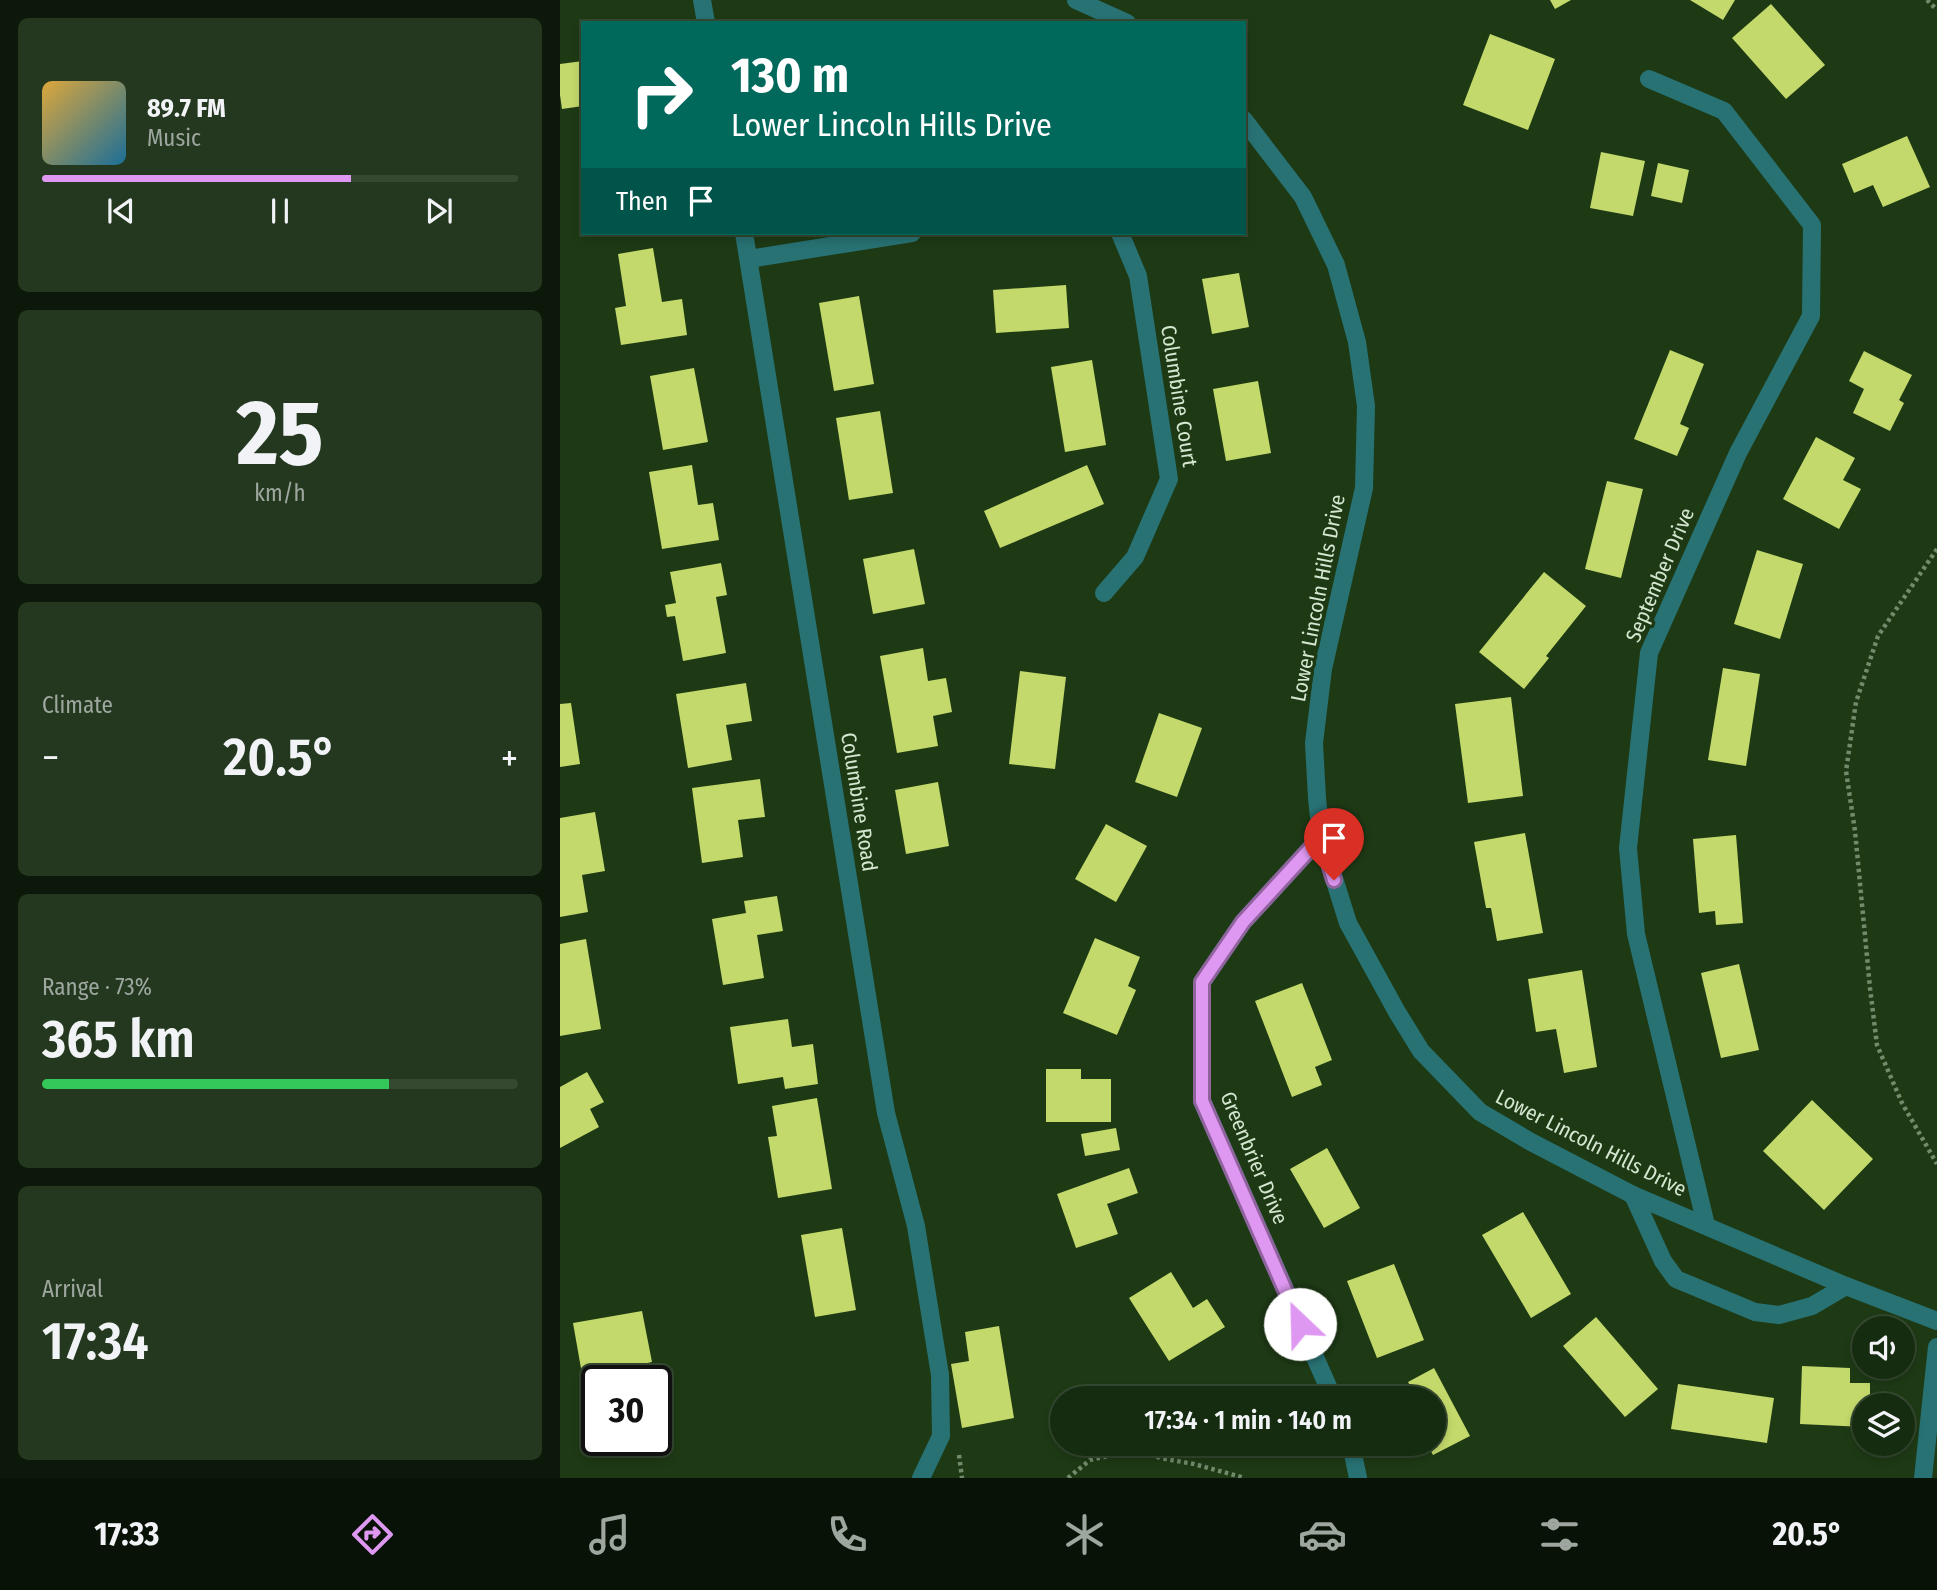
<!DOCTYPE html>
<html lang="en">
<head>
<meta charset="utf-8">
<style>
  body { margin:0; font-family:"Fira Sans Condensed",sans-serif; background:#23381e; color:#f1f3f6; height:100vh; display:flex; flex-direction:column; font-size:26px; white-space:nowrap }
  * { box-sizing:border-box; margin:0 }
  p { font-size:23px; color:#9ea79f }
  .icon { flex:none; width:38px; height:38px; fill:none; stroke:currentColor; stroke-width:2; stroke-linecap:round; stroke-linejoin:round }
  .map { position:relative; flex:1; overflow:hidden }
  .details { display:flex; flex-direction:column; gap:18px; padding:18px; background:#0c1809; width:560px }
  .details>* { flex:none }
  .hud { position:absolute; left:21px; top:21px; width:665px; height:214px; border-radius:0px; box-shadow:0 4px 10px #0003,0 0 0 2px #354830; background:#00695c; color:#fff; overflow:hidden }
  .controls { position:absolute; left:1292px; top:1316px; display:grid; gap:14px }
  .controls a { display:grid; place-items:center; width:63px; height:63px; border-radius:50%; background:#162c10; box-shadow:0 4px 10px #0003,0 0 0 2px #354830; font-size:35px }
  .speed { position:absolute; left:21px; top:1365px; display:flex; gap:14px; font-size:35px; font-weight:700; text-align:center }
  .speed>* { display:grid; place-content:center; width:91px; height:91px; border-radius:50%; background:#162c10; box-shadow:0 4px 10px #0003,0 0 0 2px #354830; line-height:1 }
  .speed .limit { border:4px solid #111; border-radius:10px; background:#fff; color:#111 }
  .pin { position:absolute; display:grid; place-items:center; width:60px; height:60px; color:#fff; margin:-72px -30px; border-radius:50% 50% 50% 0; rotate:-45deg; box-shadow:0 0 7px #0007 }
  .pin .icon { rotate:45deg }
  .me { position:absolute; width:77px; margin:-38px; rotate:336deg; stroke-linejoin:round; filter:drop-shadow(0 0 5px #0008) }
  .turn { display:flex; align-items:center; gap:24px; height:147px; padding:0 35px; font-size:32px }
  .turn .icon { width:91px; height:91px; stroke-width:2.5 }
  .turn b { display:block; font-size:49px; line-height:60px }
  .then { display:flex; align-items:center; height:66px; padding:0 35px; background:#0003; gap:14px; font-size:26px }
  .big { font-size:52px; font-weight:600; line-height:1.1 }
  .details .tile { flex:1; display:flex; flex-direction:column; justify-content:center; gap:10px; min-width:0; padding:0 24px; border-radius:10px; background:#23381e }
  .details .dial { align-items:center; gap:0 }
  .dial b { font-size:91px; line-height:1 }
  .song { display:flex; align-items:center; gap:21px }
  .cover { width:84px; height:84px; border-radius:10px; background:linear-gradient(135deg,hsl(40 70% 55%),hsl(200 70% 35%)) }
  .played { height:7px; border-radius:4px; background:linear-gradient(90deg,#de98f2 65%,#354830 65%) }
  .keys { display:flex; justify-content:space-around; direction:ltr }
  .heat { display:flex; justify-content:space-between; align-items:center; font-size:38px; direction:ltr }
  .charge { height:10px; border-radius:5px; background:linear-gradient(90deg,#34c759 73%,#354830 0) }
  .trip { position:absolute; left:490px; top:1386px; width:396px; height:70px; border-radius:35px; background:#162c10; box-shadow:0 4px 10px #0003,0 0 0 2px #354830; font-weight:600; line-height:70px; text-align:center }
  .dock { display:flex; height:112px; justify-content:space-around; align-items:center; background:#091206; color:#9ea79f }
  .dock .icon { width:49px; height:49px }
  .dock .on { color:#de98f2 }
  .dock b { font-size:32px; color:#f1f3f6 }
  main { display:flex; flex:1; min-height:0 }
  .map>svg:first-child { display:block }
  .building { fill:#c3d96b }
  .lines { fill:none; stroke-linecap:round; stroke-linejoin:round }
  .path { stroke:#738a6c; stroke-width:4.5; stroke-dasharray:3.5 3.5; stroke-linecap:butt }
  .lane { stroke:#287274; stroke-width:18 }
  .street { stroke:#287274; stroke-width:18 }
  .route-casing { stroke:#90639d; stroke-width:18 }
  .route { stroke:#de98f2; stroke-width:12 }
  .labels { text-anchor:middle; stroke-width:7; stroke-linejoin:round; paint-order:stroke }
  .street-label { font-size:21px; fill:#d6e7d1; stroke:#1e3a15 }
</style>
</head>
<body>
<main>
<section class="details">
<div class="tile">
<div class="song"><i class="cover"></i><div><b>89.7 FM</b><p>Music</p></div></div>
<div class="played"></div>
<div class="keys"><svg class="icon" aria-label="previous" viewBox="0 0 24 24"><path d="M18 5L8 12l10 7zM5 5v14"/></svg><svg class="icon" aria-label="pause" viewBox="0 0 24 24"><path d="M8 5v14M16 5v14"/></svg><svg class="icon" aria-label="next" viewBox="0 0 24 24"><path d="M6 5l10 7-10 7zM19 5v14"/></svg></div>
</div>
<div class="tile dial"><b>25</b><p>km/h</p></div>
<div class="tile"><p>Climate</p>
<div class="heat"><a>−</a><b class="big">20.5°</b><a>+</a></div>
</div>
<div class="tile"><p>Range · 73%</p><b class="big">365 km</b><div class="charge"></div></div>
<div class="tile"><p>Arrival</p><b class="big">17:34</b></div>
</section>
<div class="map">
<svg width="1377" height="1478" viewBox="0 0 1377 1478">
  <rect width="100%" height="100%" fill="#1e3a15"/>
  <!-- building -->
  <path class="building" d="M 990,0 L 1011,0 L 995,9 Z
    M 1130,0 L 1175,0 L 1163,20 Z
    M 1211,4 L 1265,65 L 1226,99 L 1172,38 Z
    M 930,34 L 995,59 L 968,130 L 903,105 Z
    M 23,61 L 23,106 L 2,109 L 0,95 L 0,64 Z
    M 1347,136 L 1370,187 L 1323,207 L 1313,185 L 1294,193 L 1282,164 Z
    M 1041,152 L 1085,161 L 1073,216 L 1030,208 Z
    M 1098,163 L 1129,170 L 1122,203 L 1091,196 Z
    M 93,248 L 102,302 L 122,299 L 127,335 L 61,345 L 55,308 L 66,306 L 58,254 Z
    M 679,273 L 689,327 L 652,334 L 642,279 Z
    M 506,285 L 509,328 L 436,333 L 433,290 Z
    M 299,296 L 314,384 L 274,391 L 259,303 Z
    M 1110,350 L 1144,364 L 1120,424 L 1129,428 L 1117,456 L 1074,439 Z
    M 1304,351 L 1352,375 L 1339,400 L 1344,403 L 1330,431 L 1293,413 L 1304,389 L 1289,381 Z
    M 532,360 L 546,445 L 505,452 L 491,367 Z
    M 134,368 L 148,442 L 103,450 L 90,376 Z
    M 698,381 L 711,453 L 666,461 L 653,389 Z
    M 320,411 L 333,493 L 289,500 L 276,418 Z
    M 1256,437 L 1295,458 L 1283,480 L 1301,489 L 1279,529 L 1223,499 Z
    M 132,465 L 138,505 L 153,503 L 159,540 L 102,549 L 89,472 Z
    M 527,465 L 544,504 L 440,548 L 424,511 Z
    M 1047,481 L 1083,489 L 1061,578 L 1025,569 Z
    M 354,549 L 365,604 L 313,614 L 303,559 Z
    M 1197,550 L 1243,564 L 1220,639 L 1174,624 Z
    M 161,563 L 167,595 L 156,597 L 166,653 L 123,661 L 115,616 L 107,617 L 105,605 L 116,603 L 110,572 Z
    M 984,572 L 1026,606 L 986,656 L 989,658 L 964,689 L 919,652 Z
    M 363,648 L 368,681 L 386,678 L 392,712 L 373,716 L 378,746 L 337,753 L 320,656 Z
    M 1163,668 L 1200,674 L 1186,766 L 1148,760 Z
    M 460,671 L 506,677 L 495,769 L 449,764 Z
    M 186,683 L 192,721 L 166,725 L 172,760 L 128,768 L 116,694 Z
    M 951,697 L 963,796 L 908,803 L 895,704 Z
    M 11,703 L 20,764 L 0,767 L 0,704 Z
    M 599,713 L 642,728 L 617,797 L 575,782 Z
    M 200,779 L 205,817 L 178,820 L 183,857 L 142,863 L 132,788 Z
    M 378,782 L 389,846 L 346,854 L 335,790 Z
    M 35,812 L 45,871 L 22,875 L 28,912 L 0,917 L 0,818 Z
    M 546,824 L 587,846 L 556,902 L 515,879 Z
    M 965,833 L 983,933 L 937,941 L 931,908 L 926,908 L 914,842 Z
    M 1176,835 L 1183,923 L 1156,925 L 1155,911 L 1139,913 L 1133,839 Z
    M 217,896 L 223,931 L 197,935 L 204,978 L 163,985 L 152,919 L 186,913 L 184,901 Z
    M 535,938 L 580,957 L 568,986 L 576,990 L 557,1035 L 503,1013 Z
    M 26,939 L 41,1029 L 0,1036 L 0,944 Z
    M 1179,964 L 1199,1050 L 1161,1058 L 1141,973 Z
    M 1022,970 L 1037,1067 L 1004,1073 L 996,1029 L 976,1032 L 968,979 Z
    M 742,983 L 772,1060 L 755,1067 L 762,1085 L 732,1097 L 695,1001 Z
    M 228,1019 L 232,1047 L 253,1044 L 258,1084 L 225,1089 L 223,1077 L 178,1084 L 170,1027 Z
    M 486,1069 L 521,1069 L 521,1079 L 551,1079 L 551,1122 L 486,1122 Z
    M 27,1072 L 44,1102 L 30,1109 L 39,1127 L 0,1148 L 0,1087 Z
    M 257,1098 L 272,1189 L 218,1198 L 208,1137 L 217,1136 L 212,1106 Z
    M 1252,1100 L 1313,1159 L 1264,1210 L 1203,1151 Z
    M 556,1128 L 560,1150 L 525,1156 L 521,1134 Z
    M 767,1148 L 800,1208 L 764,1228 L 730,1169 Z
    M 569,1168 L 578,1193 L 547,1204 L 558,1234 L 516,1248 L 497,1194 Z
    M 963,1212 L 1011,1294 L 971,1318 L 922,1235 Z
    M 282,1228 L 296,1310 L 255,1317 L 241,1235 Z
    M 834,1264 L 864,1340 L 817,1358 L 787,1281 Z
    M 611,1272 L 633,1308 L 647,1299 L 665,1327 L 609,1361 L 569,1298 Z
    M 82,1311 L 92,1362 L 59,1369 L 61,1381 L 37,1381 L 37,1389 L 25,1391 L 13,1323 Z
    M 1036,1317 L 1098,1389 L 1065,1417 L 1003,1346 Z
    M 439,1326 L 454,1418 L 402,1428 L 391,1364 L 409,1361 L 405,1332 Z
    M 1242,1366 L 1290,1368 L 1290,1383 L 1310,1383 L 1310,1405 L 1304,1405 L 1304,1427 L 1240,1424 Z
    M 874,1368 L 910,1436 L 873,1455 L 867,1444 L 873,1444 L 873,1398 L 857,1398 L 848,1382 Z
    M 1118,1384 L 1214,1398 L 1207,1443 L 1111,1429 Z"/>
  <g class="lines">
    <!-- path -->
    <path class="path" d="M 1367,0 L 1377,10
      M 1377,549 L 1318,636 L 1296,702 L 1286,771 L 1295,831 L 1310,988 L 1317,1045 L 1342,1103 L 1377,1164
      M 399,1455 L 402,1478
      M 508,1478 L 530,1460 L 580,1449 L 600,1458 L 634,1464 L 685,1478"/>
    <!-- lane -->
    <path class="lane" d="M 1073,1195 L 1103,1261 L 1116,1279 L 1195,1312 L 1219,1315 L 1252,1306 L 1286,1286
      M 361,1478 L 381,1436 L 380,1375"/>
    <!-- street -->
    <path class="street" d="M 142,0 L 146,23
      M 516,0 L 567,23
      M 1089,79 L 1164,111 L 1252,225 L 1251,316 L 1178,453 L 1089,653 L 1068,848 L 1076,934 L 1146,1225
      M 684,120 L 743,197 L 776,265 L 797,342 L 806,406 L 804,488 L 763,669 L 754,743 L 757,798 L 761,837 L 788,923 L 837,1012 L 861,1051 L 920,1112 L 971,1142 L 1073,1195 L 1286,1286 L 1377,1321
      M 184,233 L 326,1113 L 356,1226 L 380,1375
      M 189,259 L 352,233
      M 544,593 L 575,557 L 609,479 L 578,276 L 560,233
      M 761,837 L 683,922 L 642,982 L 642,1101 L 773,1398
      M 791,1444 L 798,1478
      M 1363,1478 L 1377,1347"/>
  </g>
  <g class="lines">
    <!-- route casing -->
    <g class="route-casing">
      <path id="route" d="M 740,1324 L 642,1101 L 642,982 L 683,922 L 761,837 L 774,880"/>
    </g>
    <!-- route -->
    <use href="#route" class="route"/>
  </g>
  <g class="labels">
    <!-- street labels -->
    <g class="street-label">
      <text transform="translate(619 396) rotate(81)" y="7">Columbine Court</text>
      <text transform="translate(1100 575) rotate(-67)" y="7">September Drive</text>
      <text transform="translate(758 598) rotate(-79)" y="7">Lower Lincoln Hills Drive</text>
      <text transform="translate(299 802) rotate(81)" y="7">Columbine Road</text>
      <text transform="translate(1031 1143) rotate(27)" y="7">Lower Lincoln Hills Drive</text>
      <text transform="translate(694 1158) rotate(67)" y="7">Greenbrier Drive</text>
    </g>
  </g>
</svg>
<div class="controls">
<a><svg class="icon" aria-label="sound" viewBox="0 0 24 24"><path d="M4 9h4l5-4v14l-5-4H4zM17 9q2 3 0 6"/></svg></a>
<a><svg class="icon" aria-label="layers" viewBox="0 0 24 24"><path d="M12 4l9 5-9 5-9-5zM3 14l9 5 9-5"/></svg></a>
</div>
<div class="speed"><div class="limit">30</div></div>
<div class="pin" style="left:774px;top:880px;background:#d93025"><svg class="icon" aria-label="arrive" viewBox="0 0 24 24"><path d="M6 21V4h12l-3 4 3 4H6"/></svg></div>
<svg class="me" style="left:740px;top:1324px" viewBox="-20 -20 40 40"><circle r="19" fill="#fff"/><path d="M0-13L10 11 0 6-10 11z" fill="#de98f2"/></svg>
<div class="trip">17:34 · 1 min · 140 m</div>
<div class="hud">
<div class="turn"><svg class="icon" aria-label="right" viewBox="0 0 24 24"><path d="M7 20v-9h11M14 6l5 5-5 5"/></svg><div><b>130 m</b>Lower Lincoln Hills Drive</div></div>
<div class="then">Then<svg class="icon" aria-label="arrive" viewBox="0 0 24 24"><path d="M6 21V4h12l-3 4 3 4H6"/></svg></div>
</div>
</div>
</main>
<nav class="dock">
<b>17:33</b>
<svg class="icon on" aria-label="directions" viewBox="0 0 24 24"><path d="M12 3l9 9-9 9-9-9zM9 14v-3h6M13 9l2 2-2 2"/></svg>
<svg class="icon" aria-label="music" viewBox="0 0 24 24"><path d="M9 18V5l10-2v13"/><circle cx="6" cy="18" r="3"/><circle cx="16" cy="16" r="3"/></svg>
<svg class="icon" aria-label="phone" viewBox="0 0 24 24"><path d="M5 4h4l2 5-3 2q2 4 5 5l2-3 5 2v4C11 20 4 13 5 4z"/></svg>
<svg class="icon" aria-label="climate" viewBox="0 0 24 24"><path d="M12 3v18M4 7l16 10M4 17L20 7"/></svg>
<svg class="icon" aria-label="car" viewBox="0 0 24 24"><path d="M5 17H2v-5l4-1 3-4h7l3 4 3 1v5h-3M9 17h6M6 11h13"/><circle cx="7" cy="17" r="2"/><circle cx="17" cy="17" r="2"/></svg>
<svg class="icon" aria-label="filters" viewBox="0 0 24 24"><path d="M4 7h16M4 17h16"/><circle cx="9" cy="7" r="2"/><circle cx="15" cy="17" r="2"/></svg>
<b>20.5°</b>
</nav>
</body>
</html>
